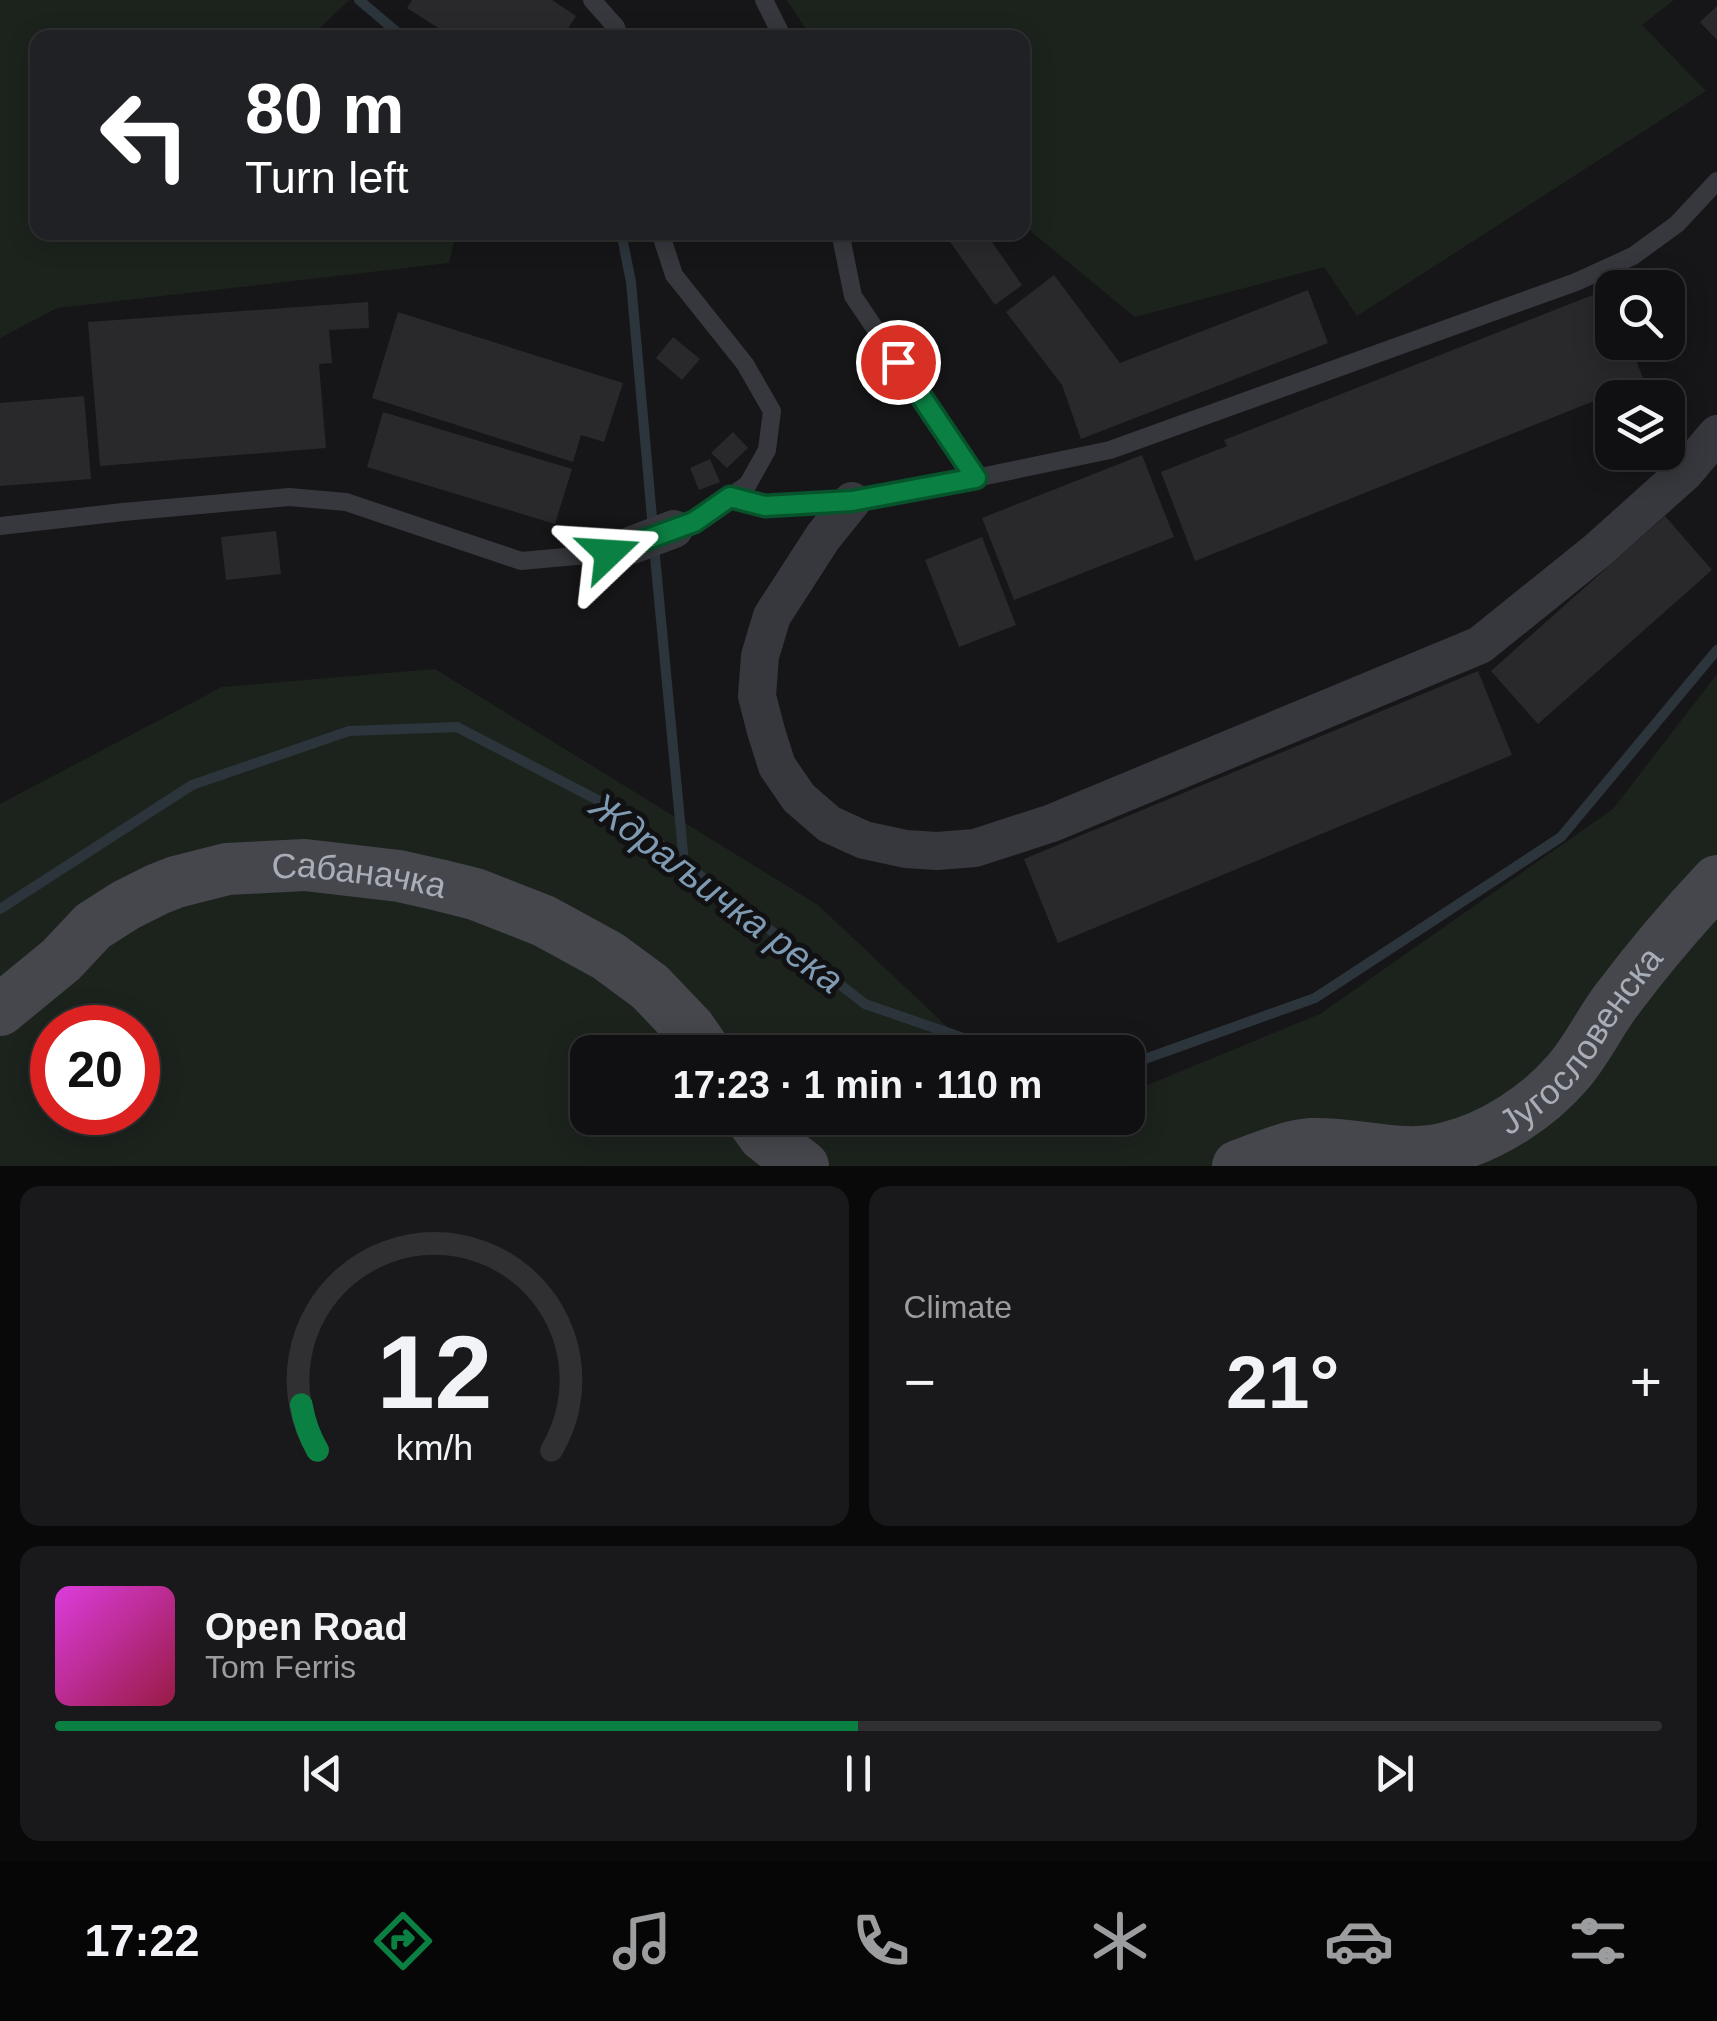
<!DOCTYPE html>
<html lang="en">
<head>
<meta charset="utf-8">
<style>
  body { margin:0; font-family:Helvetica,sans-serif; background:#19191b; color:#f1f3f6; height:100vh; display:flex; flex-direction:column; font-size:38px; white-space:nowrap }
  * { box-sizing:border-box; margin:0 }
  p { font-size:32px; color:#9c9d9f }
  .icon { flex:none; width:55px; height:55px; fill:none; stroke:currentColor; stroke-width:2; stroke-linecap:round; stroke-linejoin:round }
  .map { position:relative; height:1166px; overflow:hidden }
  .panel { display:flex; flex-direction:column; gap:20px; padding:20px; background:#09090a; flex:1 }
  .panel>* { flex:none }
  .banner { position:absolute; left:30px; top:30px; width:1000px; height:210px; border-radius:20px; box-shadow:0 5px 25px #0003,0 0 0 2px #303032; background:#202124; color:#fff; overflow:hidden }
  .controls { position:absolute; left:1595px; top:270px; display:grid; gap:20px }
  .controls a { display:grid; place-items:center; width:90px; height:90px; border-radius:20px; background:#101012; box-shadow:0 5px 25px #0003,0 0 0 2px #303032; font-size:50px }
  .speed { position:absolute; left:30px; top:1005px; display:flex; gap:20px; font-size:50px; font-weight:700; text-align:center }
  .speed>* { display:grid; place-content:center; width:130px; height:130px; border-radius:50%; background:#101012; box-shadow:0 5px 25px #0003,0 0 0 2px #303032; line-height:1 }
  .speed .limit { border:15px solid #d22; background:#fff; color:#111 }
  .pin { position:absolute; display:grid; place-items:center; width:85px; height:85px; color:#fff; margin:-42px; border:5px solid #fff; border-radius:50%; box-shadow:0 2px 10px #0007 }
  .me { position:absolute; width:110px; margin:-55px; rotate:70deg; stroke-linejoin:round; filter:drop-shadow(0 0 8px #0008) }
  .turn { display:flex; align-items:center; gap:35px; height:210px; padding:0 50px; font-size:45px }
  .turn .icon { width:130px; height:130px; stroke-width:2.5 }
  .turn b { display:block; font-size:70px; line-height:85px }
  .big { font-size:75px; font-weight:600; line-height:1.1 }
  .panel .card { flex:1; display:flex; flex-direction:column; justify-content:center; gap:15px; min-width:0; padding:0 35px; border-radius:20px; background:#19191b }
  .panel .dial { align-items:center; gap:0 }
  .dial svg { height:260px; overflow:visible; fill:none; stroke:#303032; stroke-width:7; stroke-linecap:round; text-anchor:middle }
  .dial text { fill:#f1f3f6; stroke:none }
  .song { display:flex; align-items:center; gap:30px }
  .cover { width:120px; height:120px; border-radius:15px; background:linear-gradient(135deg,hsl(300 70% 55%),hsl(340 70% 35%)) }
  .played { height:10px; border-radius:5px; background:linear-gradient(90deg,#0b8043 50%,#303032 50%) }
  .keys { display:flex; justify-content:space-around; direction:ltr }
  .heat { display:flex; justify-content:space-between; align-items:center; font-size:55px; direction:ltr }
  .panel .tiles { flex:1; display:grid; gap:20px; grid-template-columns:1fr 1fr }
  .card:last-child { grid-column:span 2 }
  .trip { position:absolute; left:570px; top:1035px; width:575px; height:100px; border-radius:20px; background:#101012; box-shadow:0 5px 25px #0003,0 0 0 2px #303032; font-weight:600; line-height:100px; text-align:center }
  .menu { display:flex; height:160px; justify-content:space-around; align-items:center; background:#060607; color:#9c9d9f }
  .menu .icon { width:70px; height:70px }
  .menu .current { color:#0b8043 }
  .menu b { font-size:45px; color:#f1f3f6 }
  .map>svg:first-child { display:block }
  .green { fill:#1c231d; fill-rule:evenodd }
  .lines { fill:none; stroke-linecap:round; stroke-linejoin:round }
  .stream { stroke:#2c353c; stroke-width:10 }
  .building { fill:#29292c }
  .lane { stroke:#37383d; stroke-width:18 }
  .street { stroke:#37383d; stroke-width:38 }
  .secondary { stroke:#45474d; stroke-width:52 }
  .route-casing { stroke:#07532c; stroke-width:25 }
  .route { stroke:#0b8043; stroke-width:18 }
  .labels { text-anchor:middle; stroke-width:10; stroke-linejoin:round; paint-order:stroke }
  .street-label { font-size:35px; fill:#a8adb8; stroke:#111113 }
  .water-label { font-size:38px; font-style:italic; fill:#7f9bb3; stroke:#111113 }
</style>
</head>
<body>
<div class="map">
<svg width="1717" height="1166" viewBox="0 0 1717 1166">
  <rect width="100%" height="100%" fill="#161618"/>
  <!-- green -->
  <path class="green" d="M 0,0 L 349,0 L 311,37 L 38,38 L 38,232 L 456,233 L 449,263 L 57,308 L 0,338 Z
    M 787,0 L 1674,0 L 1642,25 L 1706,91 L 1357,316 L 1324,267 L 1135,317 L 1023,225 L 1022,38 L 811,37 Z
    M 435,669 L 818,905 L 974,1052 L 588,1052 L 588,1118 L 1043,1118 L 1051,1125 L 1069,1118 L 1128,1118 L 1128,1093 L 1320,1014 L 1613,809 L 1717,674 L 1717,1166 L 0,1166 L 0,804 L 222,687 ZM 52,1028 L 138,1028 L 138,1112 L 52,1112 Z"/>
  <g class="lines">
    <!-- stream -->
    <path class="stream" d="M 359,0 L 404,38
      M 621,232 L 631,282 L 653,529
      M 654,546 L 684,863
      M 0,909 L 192,785 L 349,731 L 457,727 L 615,809 L 865,1004 L 1004,1052
      M 1128,1065 L 1315,998 L 1561,837 L 1717,650"/>
  </g>
  <!-- building -->
  <path class="building" d="M 412,0 L 552,0 L 576,16 L 562,38 L 454,38 L 407,8 Z
    M 1717,6 L 1717,40 L 1700,22 Z
    M 943,232 L 985,232 L 1022,285 L 995,305 Z
    M 1054,275 L 1120,363 L 1308,290 L 1328,343 L 1081,439 L 1062,385 L 1006,312 Z
    M 1608,289 L 1612,301 L 1612,342 L 1629,342 L 1644,381 L 1195,561 L 1161,472 L 1227,446 L 1224,440 Z
    M 368,302 L 369,328 L 329,330 L 332,363 L 319,364 L 326,448 L 100,466 L 88,322 Z
    M 398,312 L 623,383 L 604,442 L 581,435 L 573,462 L 372,398 Z
    M 673,337 L 700,359 L 682,380 L 656,358 Z
    M 84,396 L 91,479 L 0,486 L 0,403 Z
    M 383,412 L 572,469 L 555,524 L 367,467 Z
    M 733,432 L 748,448 L 727,468 L 711,453 Z
    M 1142,455 L 1174,537 L 1014,600 L 982,518 Z
    M 710,459 L 720,482 L 699,490 L 690,468 Z
    M 1665,516 L 1712,570 L 1538,724 L 1491,671 Z
    M 276,531 L 281,574 L 226,580 L 221,537 Z
    M 982,537 L 1016,625 L 959,647 L 925,560 Z
    M 1478,671 L 1512,755 L 1058,943 L 1024,859 Z"/>
  <g class="lines">
    <!-- lane -->
    <path class="lane" d="M 592,0 L 616,27 L 620,38
      M 764,0 L 783,38
      M 660,232 L 674,275 L 745,364 L 772,411 L 767,450 L 748,484 L 694,522 L 674,529
      M 976,478 L 1110,450 L 1576,282 L 1633,256 L 1677,224 L 1717,181
      M 730,497 L 765,506 L 852,501 L 976,478 L 853,296 L 840,232
      M 0,526 L 123,512 L 289,497 L 346,502 L 521,561 L 609,553 L 632,545"/>
    <!-- street -->
    <path class="street" d="M 852,501 L 823,537 L 772,616 L 760,656 L 757,696 L 766,731 L 777,766 L 799,798 L 829,824 L 864,840 L 906,849 L 937,851 L 975,848 L 1052,823 L 1480,645 L 1598,550 L 1685,472 L 1717,434
      M 632,545 L 674,529"/>
    <!-- secondary -->
    <g class="secondary">
      <path id="s1" d="M 0,1010 L 61,960 L 93,926 L 126,905 L 158,889 L 176,882 L 227,869 L 305,865 L 399,876 L 439,885 L 475,894 L 544,921 L 608,956 L 650,987 L 690,1029 L 706,1052"/>
      <path d="M 751,1118 L 764,1136 L 803,1166"/>
      <path id="s2" d="M 1238,1166 C 1261,1158 1286,1146 1311,1144 C 1357,1142 1401,1160 1447,1148 C 1492,1137 1538,1107 1568,1072 C 1588,1049 1600,1021 1619,997 C 1649,957 1682,918 1717,881"/>
    </g>
  </g>
  <g class="lines">
    <!-- route casing -->
    <g class="route-casing">
      <path id="route" d="M 609,553 L 694,522 L 730,497 L 765,506 L 852,501 L 976,478 L 898,362"/>
    </g>
    <!-- route -->
    <use href="#route" class="route"/>
  </g>
  <g class="labels">
    <!-- street labels -->
    <g class="street-label">
      <text dy="12" stroke="none"><textPath href="#s1" startOffset="405">Сабаначка</textPath></text>
      <text dy="12" stroke="none"><textPath href="#s2" startOffset="390">Југословенска</textPath></text>
    </g>
    <!-- water labels -->
    <g class="water-label">
      <text transform="translate(717 893) rotate(37)" y="13">Ждраљичка река</text>
    </g>
  </g>
</svg>
<div class="controls">
<a><svg class="icon" aria-label="search" viewBox="0 0 24 24"><circle cx="10" cy="10" r="6"/><path d="M15 15l6 6"/></svg></a>
<a><svg class="icon" aria-label="layers" viewBox="0 0 24 24"><path d="M12 4l9 5-9 5-9-5zM3 14l9 5 9-5"/></svg></a>
</div>
<div class="speed"><div class="limit">20</div></div>
<div class="pin" style="left:898px;top:362px;background:#d93025"><svg class="icon" aria-label="arrive" viewBox="0 0 24 24"><path d="M6 21V4h12l-3 4 3 4H6"/></svg></div>
<svg class="me" style="left:609px;top:553px" viewBox="-20 -20 40 40"><path d="M0-17L14 15 0 8-14 15z" fill="#0b8043" stroke="#fff" stroke-width="4"/></svg>
<div class="trip">17:23 · 1 min · 110 m</div>
<div class="banner">
<div class="turn"><svg class="icon" aria-label="left" viewBox="0 0 24 24"><path d="M17 20v-9H6M10 6l-5 5 5 5"/></svg><div><b>80 m</b>Turn left</div></div>
</div>
</div>
<section class="panel">
<div class="tiles">
<div class="card dial"><svg viewBox="0 0 100 80">
<path d="M14 69A42 42 0 1 1 86 69"/>
<path d="M14 69A42 42 0 0 1 9 55" stroke="#0b8043"/>
<text x="50" y="56" font-size="32" font-weight="700">12</text>
<text x="50" y="72" font-size="11">km/h</text>
</svg></div>
<div class="card"><p>Climate</p>
<div class="heat"><a>−</a><b class="big">21°</b><a>+</a></div>
</div>
<div class="card">
<div class="song"><i class="cover"></i><div><b>Open Road</b><p>Tom Ferris</p></div></div>
<div class="played"></div>
<div class="keys"><svg class="icon" aria-label="previous" viewBox="0 0 24 24"><path d="M18 5L8 12l10 7zM5 5v14"/></svg><svg class="icon" aria-label="pause" viewBox="0 0 24 24"><path d="M8 5v14M16 5v14"/></svg><svg class="icon" aria-label="next" viewBox="0 0 24 24"><path d="M6 5l10 7-10 7zM19 5v14"/></svg></div>
</div>
</div>
</section>
<nav class="menu">
<b>17:22</b>
<svg class="icon current" aria-label="directions" viewBox="0 0 24 24"><path d="M12 3l9 9-9 9-9-9zM9 14v-3h6M13 9l2 2-2 2"/></svg>
<svg class="icon" aria-label="music" viewBox="0 0 24 24"><path d="M9 18V5l10-2v13"/><circle cx="6" cy="18" r="3"/><circle cx="16" cy="16" r="3"/></svg>
<svg class="icon" aria-label="phone" viewBox="0 0 24 24"><path d="M5 4h4l2 5-3 2q2 4 5 5l2-3 5 2v4C11 20 4 13 5 4z"/></svg>
<svg class="icon" aria-label="climate" viewBox="0 0 24 24"><path d="M12 3v18M4 7l16 10M4 17L20 7"/></svg>
<svg class="icon" aria-label="car" viewBox="0 0 24 24"><path d="M5 17H2v-5l4-1 3-4h7l3 4 3 1v5h-3M9 17h6M6 11h13"/><circle cx="7" cy="17" r="2"/><circle cx="17" cy="17" r="2"/></svg>
<svg class="icon" aria-label="filters" viewBox="0 0 24 24"><path d="M4 7h16M4 17h16"/><circle cx="9" cy="7" r="2"/><circle cx="15" cy="17" r="2"/></svg>
</nav>
</body>
</html>
